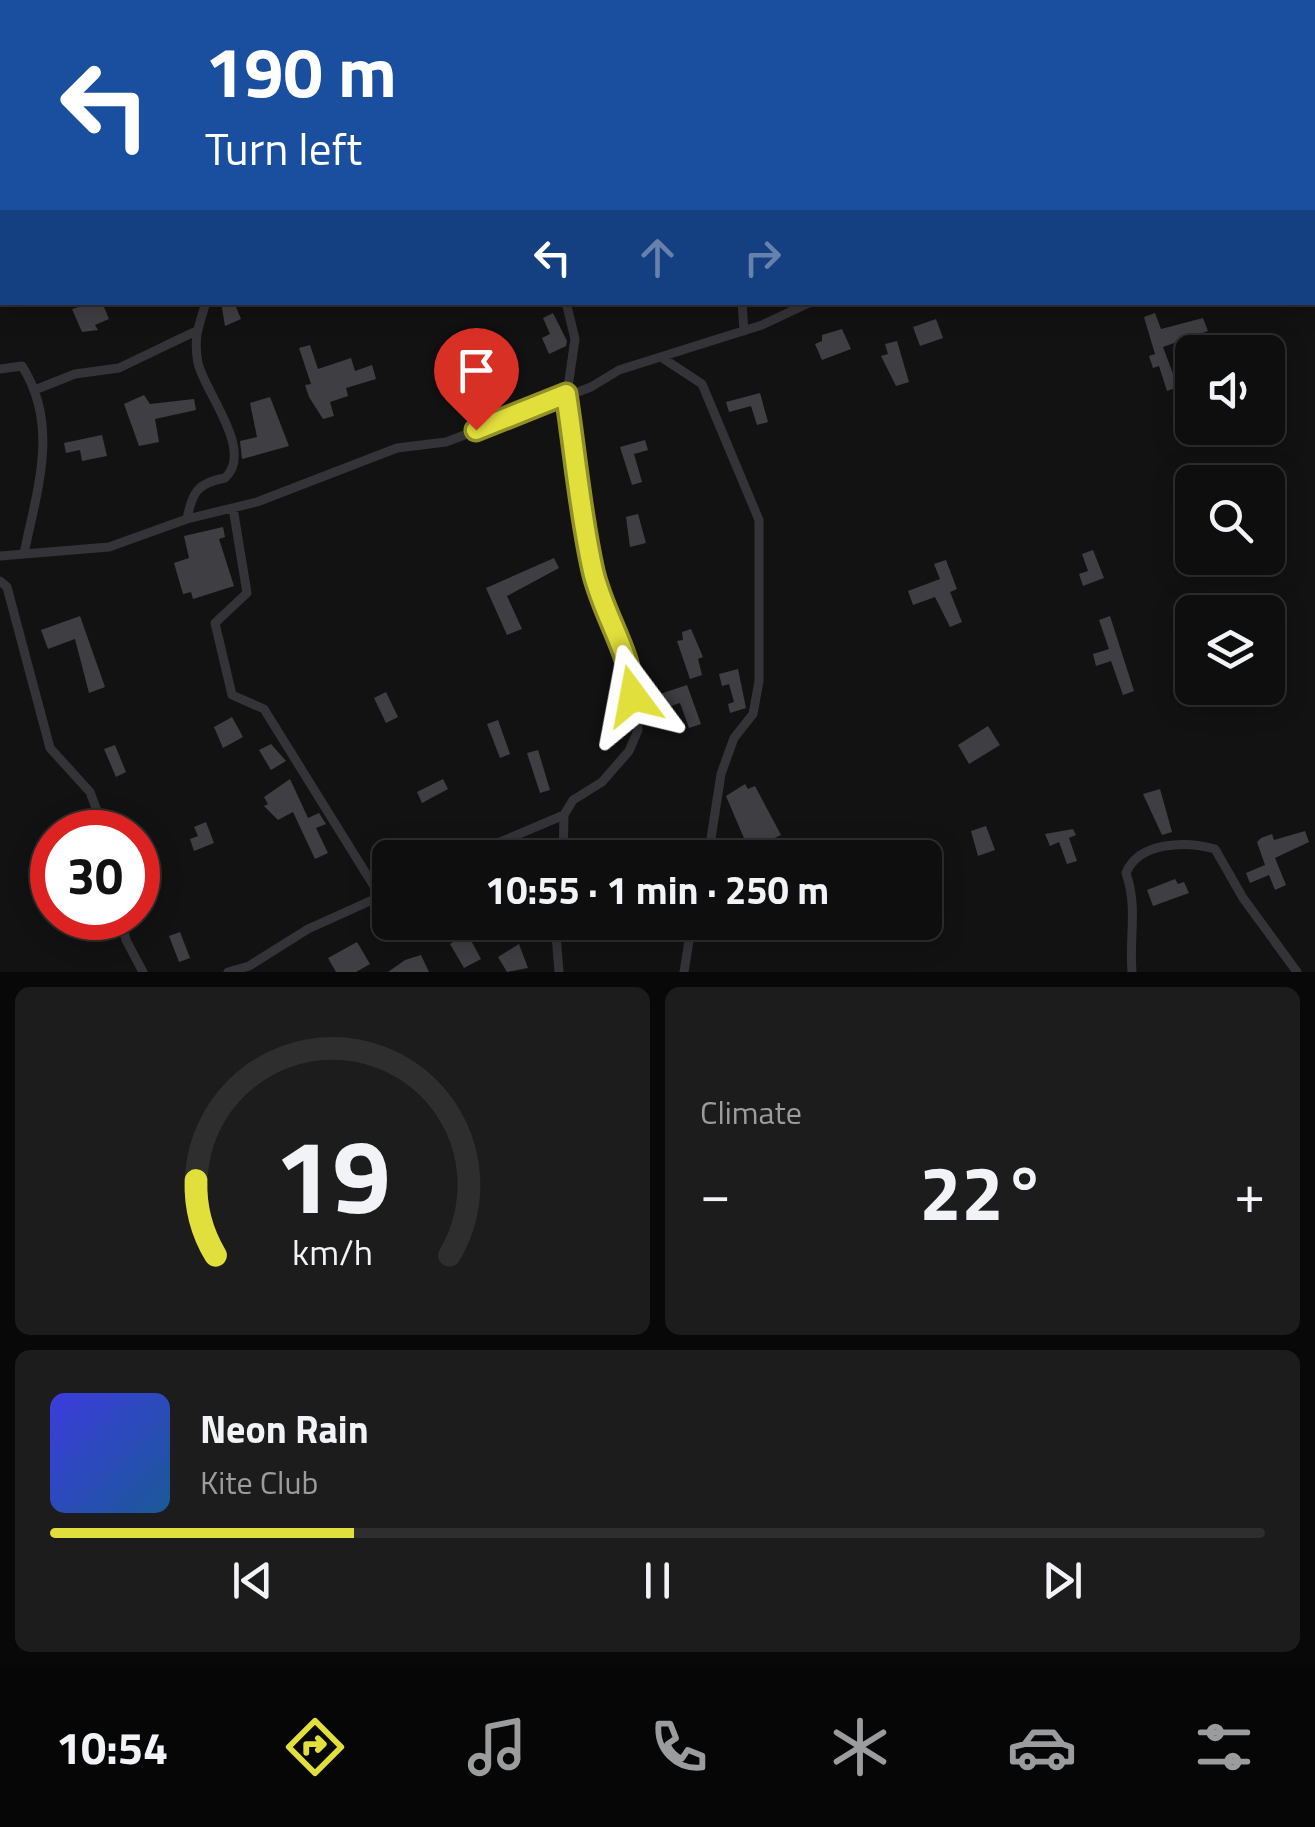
<!DOCTYPE html>
<html lang="en">
<head>
<meta charset="utf-8">
<style>
  body { margin:0; font-family:"Titillium Web",sans-serif; background:#1c1c1c; color:#f1f3f6; height:100vh; display:flex; flex-direction:column; font-size:38px; white-space:nowrap }
  * { box-sizing:border-box; margin:0 }
  p { font-size:32px; color:#9b9c9e }
  .icon { flex:none; width:55px; height:55px; fill:none; stroke:currentColor; stroke-width:2; stroke-linecap:round; stroke-linejoin:round }
  .map { position:relative; height:972px; overflow:hidden }
  .sheet { display:flex; flex-direction:column; gap:15px; padding:15px; background:#080808; flex:1 }
  .sheet>* { flex:none }
  .top-card { position:absolute; left:0px; top:0px; width:1315px; height:305px; box-shadow:0 5px 25px #0003,0 0 0 2px #2e2e2e; background:#1a4fa0; color:#fff; overflow:hidden }
  .fabs { position:absolute; left:1175px; top:335px; display:grid; gap:20px }
  .fabs a { display:grid; place-items:center; width:110px; height:110px; border-radius:15px; background:#0e0e0e; box-shadow:0 5px 25px #0003,0 0 0 2px #2e2e2e; font-size:50px }
  .speed { position:absolute; left:30px; top:810px; display:flex; gap:20px; font-size:50px; font-weight:700; text-align:center }
  .speed>* { display:grid; place-content:center; width:130px; height:130px; border-radius:50%; background:#0e0e0e; box-shadow:0 5px 25px #0003,0 0 0 2px #2e2e2e; line-height:1 }
  .speed .limit { border:15px solid #d22; background:#fff; color:#111 }
  .pin { position:absolute; display:grid; place-items:center; width:85px; height:85px; color:#fff; margin:-102px -42px; border-radius:50% 50% 50% 0; rotate:-45deg; box-shadow:0 0 10px #0007 }
  .pin .icon { rotate:45deg }
  .me { position:absolute; width:110px; margin:-55px; rotate:347deg; stroke-linejoin:round; filter:drop-shadow(0 0 8px #0008) }
  .turn { display:flex; align-items:center; gap:35px; height:210px; padding:0 40px; font-size:45px }
  .turn .icon { width:130px; height:130px; stroke-width:2.5 }
  .turn b { display:block; font-size:70px; line-height:85px }
  .lanes { display:flex; align-items:center; height:95px; padding:0 40px; background:#0003; justify-content:center; gap:50px; direction:ltr }
  .lanes .off { opacity:.35 }
  .big { font-size:75px; font-weight:700; line-height:1.1 }
  .sheet .tile { flex:1; display:flex; flex-direction:column; justify-content:center; gap:15px; min-width:0; padding:0 35px; border-radius:15px; background:#1c1c1c }
  .sheet .dial { align-items:center; gap:0 }
  .dial svg { height:260px; overflow:visible; fill:none; stroke:#2e2e2e; stroke-width:7; stroke-linecap:round; text-anchor:middle }
  .dial text { fill:#f1f3f6; stroke:none }
  .song { display:flex; align-items:center; gap:30px }
  .cover { width:120px; height:120px; border-radius:15px; background:linear-gradient(135deg,hsl(240 70% 55%),hsl(210 70% 35%)) }
  .played { height:10px; border-radius:5px; background:linear-gradient(90deg,#e1df3c 25%,#2e2e2e 25%) }
  .keys { display:flex; justify-content:space-around; direction:ltr }
  .heat { display:flex; justify-content:space-between; align-items:center; font-size:55px; direction:ltr }
  .sheet .tiles { flex:1; display:grid; gap:15px; grid-template-columns:1fr 1fr }
  .tile:last-child { grid-column:span 2 }
  .trip { position:absolute; left:372px; top:840px; width:570px; height:100px; border-radius:15px; background:#0e0e0e; box-shadow:0 5px 25px #0003,0 0 0 2px #2e2e2e; font-weight:700; line-height:100px; text-align:center }
  .tabs { display:flex; height:160px; justify-content:space-around; align-items:center; background:#060606; color:#9b9c9e }
  .tabs .icon { width:70px; height:70px }
  .tabs .current { color:#e1df3c }
  .tabs b { font-size:45px; color:#f1f3f6 }
  .map>svg:first-child { display:block }
  .building { fill:#3f3f43 }
  .lines { fill:none; stroke-linecap:round; stroke-linejoin:round }
  .minor { stroke:#343338; stroke-width:9 }
  .route-casing { stroke:#929127; stroke-width:25 }
  .route { stroke:#e1df3c; stroke-width:18 }
</style>
</head>
<body>
<div class="map">
<svg width="1315" height="972" viewBox="0 0 1315 972">
  <rect width="100%" height="100%" fill="#131213"/>
  <!-- building -->
  <path class="building" d="M 96,302 L 102,302 L 109,319 L 95,325 L 98,330 L 82,332 L 72,309 Z
    M 221,302 L 234,302 L 241,319 L 225,326 Z
    M 553,313 L 567,341 L 566,346 L 549,354 L 542,338 L 550,334 L 543,318 Z
    M 1155,313 L 1161,329 L 1203,318 L 1208,331 L 1163,347 L 1178,387 L 1167,391 L 1159,366 L 1153,368 L 1149,356 L 1155,354 L 1144,317 Z
    M 936,319 L 943,338 L 920,346 L 913,327 Z
    M 842,329 L 851,349 L 822,360 L 815,344 L 822,341 L 822,335 Z
    M 897,341 L 909,382 L 896,386 L 881,356 L 888,354 L 885,344 Z
    M 310,345 L 318,369 L 351,358 L 355,371 L 372,365 L 376,379 L 346,388 L 348,396 L 330,402 L 334,416 L 323,419 L 309,397 L 305,385 L 311,384 L 299,348 Z
    M 760,393 L 768,422 L 757,425 L 751,406 L 729,412 L 726,402 Z
    M 144,395 L 150,404 L 194,399 L 196,410 L 155,419 L 159,442 L 139,446 L 124,404 Z
    M 270,397 L 289,446 L 242,459 L 240,441 L 257,437 L 250,403 Z
    M 102,435 L 107,456 L 82,461 L 80,450 L 66,453 L 64,443 Z
    M 645,440 L 648,450 L 634,454 L 642,482 L 632,485 L 620,447 Z
    M 638,514 L 646,543 L 630,547 L 626,517 Z
    M 223,527 L 225,537 L 219,539 L 234,586 L 193,599 L 191,592 L 183,594 L 174,563 L 189,558 L 184,536 Z
    M 1093,550 L 1104,578 L 1083,586 L 1079,574 L 1088,571 L 1082,554 Z
    M 554,558 L 559,568 L 507,596 L 522,629 L 507,635 L 486,588 Z
    M 946,560 L 957,589 L 950,592 L 962,622 L 950,627 L 935,597 L 913,605 L 908,591 L 940,579 L 934,564 Z
    M 80,616 L 105,687 L 89,693 L 75,639 L 48,649 L 41,630 Z
    M 1110,616 L 1134,691 L 1123,695 L 1111,661 L 1096,666 L 1093,654 L 1109,649 L 1099,620 Z
    M 691,629 L 703,657 L 698,659 L 702,675 L 690,679 L 677,641 L 683,640 L 682,632 Z
    M 738,669 L 746,708 L 730,713 L 728,704 L 734,702 L 729,684 L 722,686 L 719,674 Z
    M 687,685 L 701,724 L 689,728 L 680,703 L 662,709 L 657,695 Z
    M 386,692 L 398,717 L 386,723 L 374,698 Z
    M 232,717 L 243,737 L 223,748 L 214,727 Z
    M 498,720 L 510,754 L 500,758 L 487,724 Z
    M 988,726 L 1000,745 L 969,764 L 958,745 Z
    M 271,744 L 286,761 L 271,770 L 259,750 Z
    M 115,745 L 126,772 L 116,777 L 104,749 Z
    M 538,750 L 550,790 L 540,793 L 527,753 Z
    M 290,779 L 308,818 L 319,813 L 326,824 L 316,828 L 328,853 L 315,859 L 293,812 L 278,820 L 264,806 L 268,804 L 264,797 Z
    M 443,779 L 448,789 L 422,803 L 417,792 Z
    M 745,784 L 748,789 L 755,786 L 781,835 L 749,850 L 726,796 Z
    M 1160,789 L 1172,832 L 1162,835 L 1143,794 Z
    M 206,822 L 214,843 L 194,851 L 190,839 L 198,836 L 194,827 Z
    M 986,826 L 995,850 L 978,856 L 971,831 Z
    M 1073,829 L 1076,835 L 1069,838 L 1077,861 L 1067,864 L 1059,842 L 1050,846 L 1045,834 Z
    M 1305,831 L 1309,842 L 1275,858 L 1286,885 L 1275,890 L 1269,875 L 1250,883 L 1246,873 L 1265,865 L 1257,842 L 1261,838 L 1272,834 L 1274,840 Z
    M 888,839 L 893,852 L 917,844 L 923,858 L 880,858 L 876,842 Z
    M 1175,879 L 1178,884 L 1184,882 L 1189,893 L 1153,906 L 1147,890 Z
    M 180,932 L 190,958 L 179,962 L 169,936 Z
    M 467,933 L 481,959 L 464,968 L 450,944 Z
    M 357,942 L 370,964 L 356,972 L 336,972 L 328,958 Z
    M 519,944 L 528,968 L 507,972 L 498,957 Z
    M 421,955 L 429,972 L 388,972 L 405,960 Z"/>
  <g class="lines">
    <!-- minor -->
    <path class="minor" d="M 327,2 L 332,0
      M 677,2 L 681,0
      M 800,2 L 804,0
      M 1312,87 L 1315,86
      M 742,302 L 744,331
      M 664,359 L 702,384 L 759,520 L 759,681 L 753,714 L 734,738 L 721,774 L 708,858
      M 0,369 L 22,366 C 60,426 37,489 24,554
      M 37,389 L 75,374 L 119,368 L 194,332
      M 233,508 L 247,593 L 215,623 L 232,695 L 264,709 L 380,896
      M 187,519 C 192,493 197,483 225,478 C 255,451 204,391 198,363 C 193,337 199,326 206,302
      M 0,556 L 109,547 L 187,519 L 257,502 L 397,448 L 446,442 L 591,387 L 619,370 L 762,325 L 811,302
      M 0,581 L 7,587 L 50,748 L 90,792 L 99,816 L 99,832
      M 462,858 L 564,815
      M 563,858 L 564,815 L 573,800 L 602,782 L 629,751 L 638,730 L 632,671 L 603,606 L 585,525 L 567,394 L 575,339 L 566,302
      M 121,918 L 126,940 L 143,972
      M 555,922 L 559,972
      M 228,972 L 249,966 L 308,929 L 390,892
      M 684,972 L 692,922
      M 1132,972 C 1129,935 1138,908 1126,873 C 1139,841 1187,841 1215,849 L 1243,898 L 1297,972"/>
  </g>
  <g class="lines">
    <!-- route casing -->
    <g class="route-casing">
      <path id="route" d="M 476,430 L 566,394 C 575,453 580,513 593,571 C 603,615 631,652 633,696"/>
    </g>
    <!-- route -->
    <use href="#route" class="route"/>
  </g>
</svg>
<div class="fabs">
<a><svg class="icon" aria-label="sound" viewBox="0 0 24 24"><path d="M4 9h4l5-4v14l-5-4H4zM17 9q2 3 0 6"/></svg></a>
<a><svg class="icon" aria-label="search" viewBox="0 0 24 24"><circle cx="10" cy="10" r="6"/><path d="M15 15l6 6"/></svg></a>
<a><svg class="icon" aria-label="layers" viewBox="0 0 24 24"><path d="M12 4l9 5-9 5-9-5zM3 14l9 5 9-5"/></svg></a>
</div>
<div class="speed"><div class="limit">30</div></div>
<div class="pin" style="left:476px;top:430px;background:#d93025"><svg class="icon" aria-label="arrive" viewBox="0 0 24 24"><path d="M6 21V4h12l-3 4 3 4H6"/></svg></div>
<svg class="me" style="left:633px;top:696px" viewBox="-20 -20 40 40"><path d="M0-17L14 15 0 8-14 15z" fill="#e1df3c" stroke="#fff" stroke-width="4"/></svg>
<div class="trip">10:55 · 1 min · 250 m</div>
<div class="top-card">
<div class="turn"><svg class="icon" aria-label="left" viewBox="0 0 24 24"><path d="M17 20v-9H6M10 6l-5 5 5 5"/></svg><div><b>190 m</b>Turn left</div></div>
<div class="lanes"><svg class="icon" aria-label="left" viewBox="0 0 24 24"><path d="M17 20v-9H6M10 6l-5 5 5 5"/></svg><svg class="icon off" aria-label="ahead" viewBox="0 0 24 24"><path d="M12 20V5M6 11l6-6 6 6"/></svg><svg class="icon off" aria-label="right" viewBox="0 0 24 24"><path d="M7 20v-9h11M14 6l5 5-5 5"/></svg></div>
</div>
</div>
<section class="sheet">
<div class="tiles">
<div class="tile dial"><svg viewBox="0 0 100 80">
<path d="M14 69A42 42 0 1 1 86 69"/>
<path d="M14 69A42 42 0 0 1 8 46" stroke="#e1df3c"/>
<text x="50" y="56" font-size="32" font-weight="700">19</text>
<text x="50" y="72" font-size="11">km/h</text>
</svg></div>
<div class="tile"><p>Climate</p>
<div class="heat"><a>−</a><b class="big">22°</b><a>+</a></div>
</div>
<div class="tile">
<div class="song"><i class="cover"></i><div><b>Neon Rain</b><p>Kite Club</p></div></div>
<div class="played"></div>
<div class="keys"><svg class="icon" aria-label="previous" viewBox="0 0 24 24"><path d="M18 5L8 12l10 7zM5 5v14"/></svg><svg class="icon" aria-label="pause" viewBox="0 0 24 24"><path d="M8 5v14M16 5v14"/></svg><svg class="icon" aria-label="next" viewBox="0 0 24 24"><path d="M6 5l10 7-10 7zM19 5v14"/></svg></div>
</div>
</div>
</section>
<nav class="tabs">
<b>10:54</b>
<svg class="icon current" aria-label="directions" viewBox="0 0 24 24"><path d="M12 3l9 9-9 9-9-9zM9 14v-3h6M13 9l2 2-2 2"/></svg>
<svg class="icon" aria-label="music" viewBox="0 0 24 24"><path d="M9 18V5l10-2v13"/><circle cx="6" cy="18" r="3"/><circle cx="16" cy="16" r="3"/></svg>
<svg class="icon" aria-label="phone" viewBox="0 0 24 24"><path d="M5 4h4l2 5-3 2q2 4 5 5l2-3 5 2v4C11 20 4 13 5 4z"/></svg>
<svg class="icon" aria-label="climate" viewBox="0 0 24 24"><path d="M12 3v18M4 7l16 10M4 17L20 7"/></svg>
<svg class="icon" aria-label="car" viewBox="0 0 24 24"><path d="M5 17H2v-5l4-1 3-4h7l3 4 3 1v5h-3M9 17h6M6 11h13"/><circle cx="7" cy="17" r="2"/><circle cx="17" cy="17" r="2"/></svg>
<svg class="icon" aria-label="filters" viewBox="0 0 24 24"><path d="M4 7h16M4 17h16"/><circle cx="9" cy="7" r="2"/><circle cx="15" cy="17" r="2"/></svg>
</nav>
</body>
</html>
